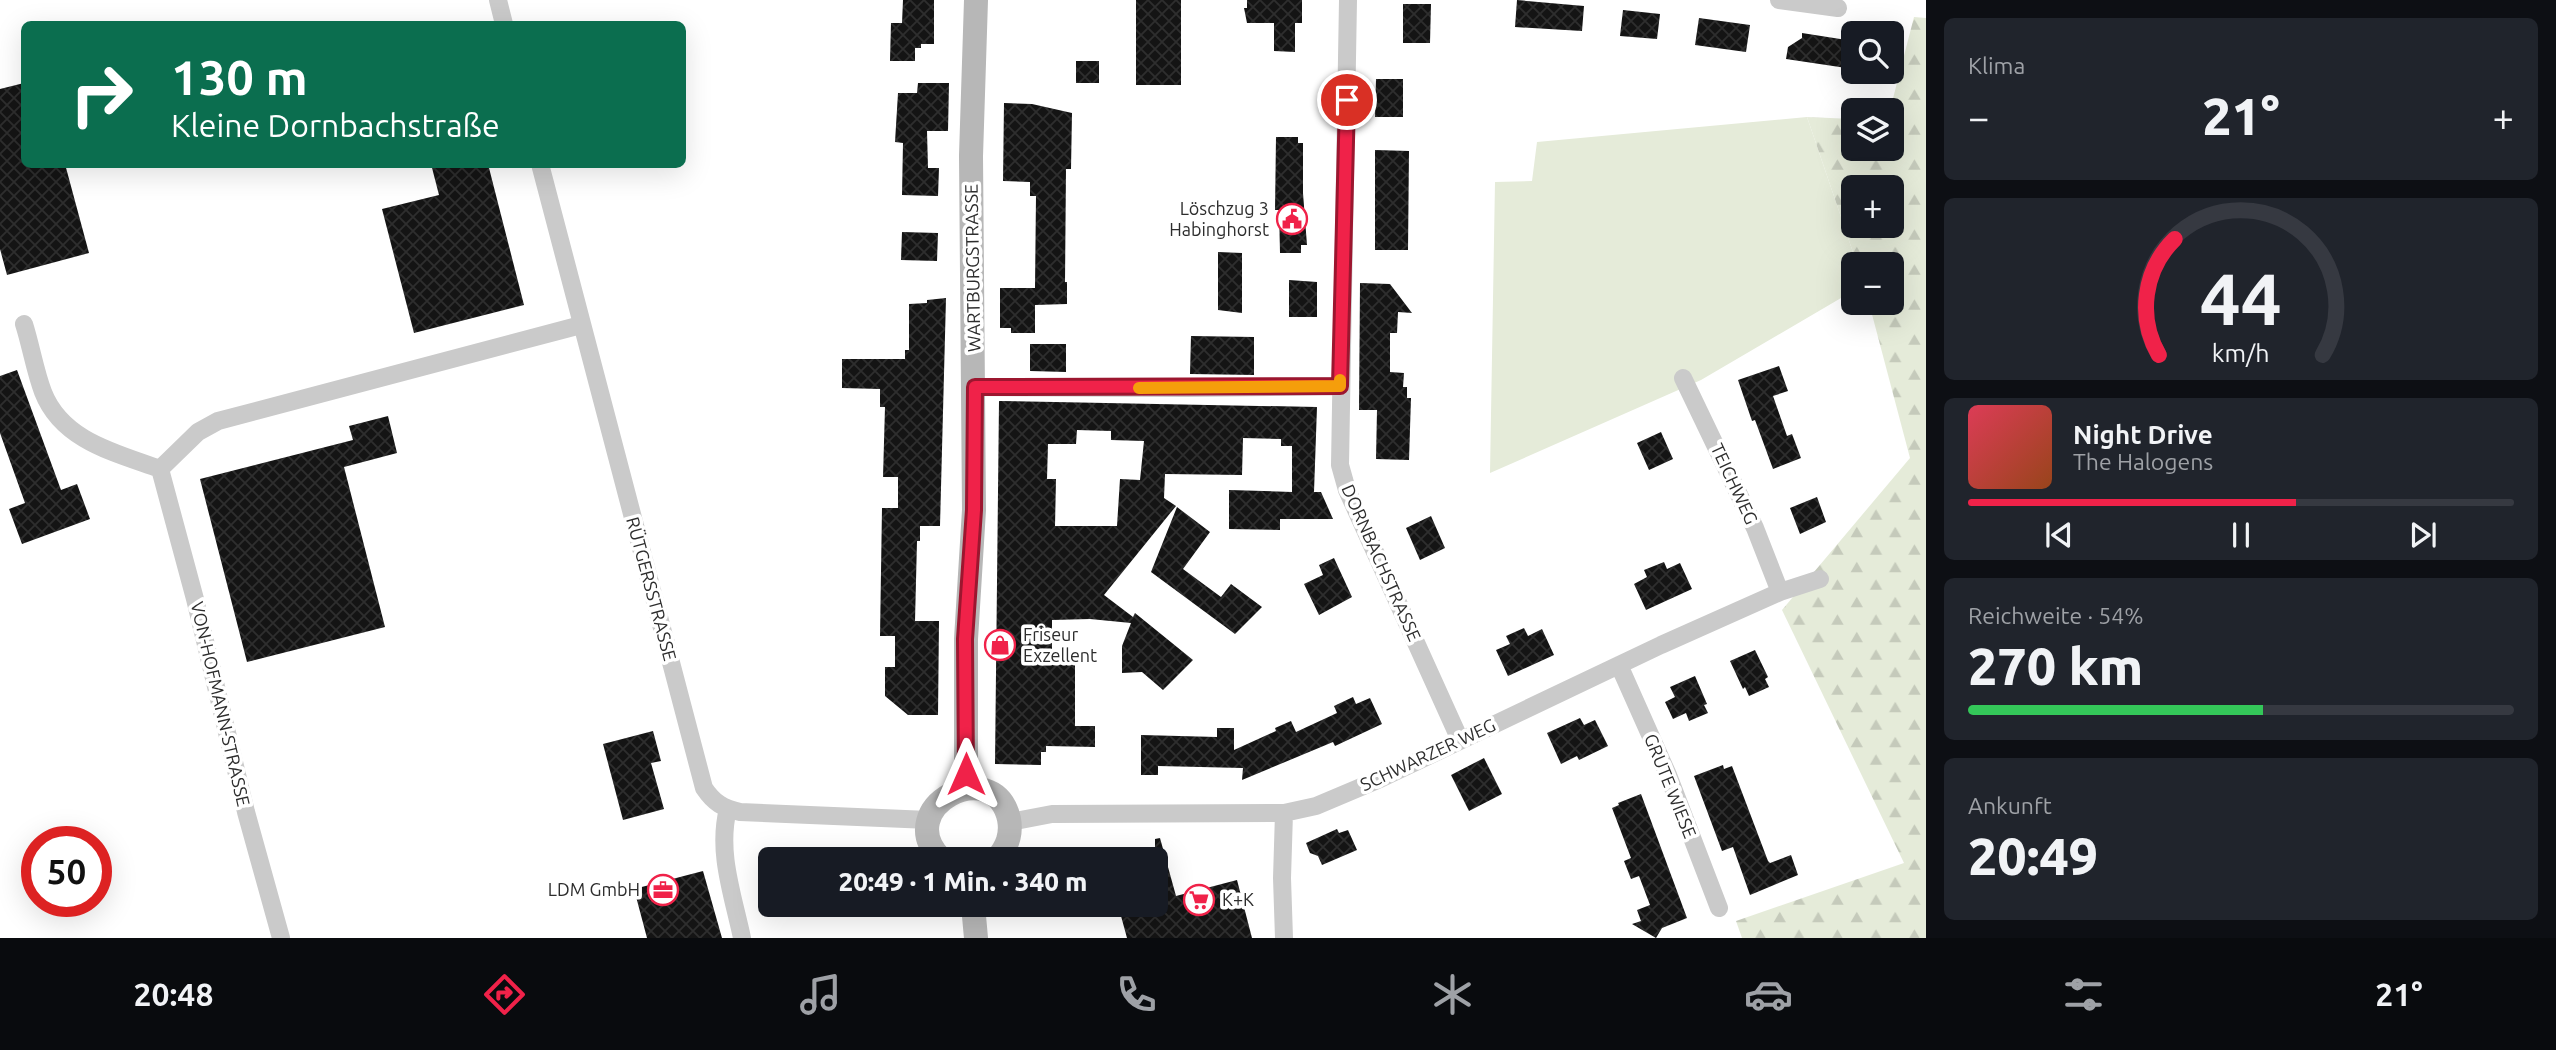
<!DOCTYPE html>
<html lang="de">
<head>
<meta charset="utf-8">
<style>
  body { margin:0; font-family:Ubuntu,sans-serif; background:#20242c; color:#f1f3f6; height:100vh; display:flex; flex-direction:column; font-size:26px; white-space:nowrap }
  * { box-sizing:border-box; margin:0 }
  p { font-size:23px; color:#9ea1a6 }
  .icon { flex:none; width:38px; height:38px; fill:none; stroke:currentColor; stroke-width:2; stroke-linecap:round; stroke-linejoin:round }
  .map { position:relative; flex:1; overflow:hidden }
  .drawer { display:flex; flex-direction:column; gap:18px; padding:18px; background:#0d0f14; width:630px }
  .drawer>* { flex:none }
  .banner { position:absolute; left:21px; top:21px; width:665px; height:147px; border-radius:10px; box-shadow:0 7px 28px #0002; background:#0b6e4f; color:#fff; overflow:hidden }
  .buttons { position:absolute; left:1841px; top:21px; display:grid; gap:14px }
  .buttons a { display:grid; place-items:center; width:63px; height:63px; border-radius:10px; background:#171b24; box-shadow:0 7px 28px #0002; font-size:35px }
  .speed { position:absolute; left:21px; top:826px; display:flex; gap:14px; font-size:35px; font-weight:700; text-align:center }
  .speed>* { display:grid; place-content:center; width:91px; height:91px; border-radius:50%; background:#171b24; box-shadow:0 7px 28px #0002; line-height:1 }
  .speed .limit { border:10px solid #d22; background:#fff; color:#111 }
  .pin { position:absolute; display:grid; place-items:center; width:60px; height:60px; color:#fff; margin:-30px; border:4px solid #fff; border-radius:50%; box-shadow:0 2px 7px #0007 }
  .me { position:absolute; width:77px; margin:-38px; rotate:0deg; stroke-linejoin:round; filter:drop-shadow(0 0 5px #0008) }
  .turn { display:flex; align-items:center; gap:24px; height:147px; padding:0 35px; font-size:32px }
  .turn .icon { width:91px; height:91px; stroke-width:2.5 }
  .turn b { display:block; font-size:49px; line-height:60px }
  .big { font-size:52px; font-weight:800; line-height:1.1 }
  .drawer .tile { flex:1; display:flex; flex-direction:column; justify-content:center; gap:10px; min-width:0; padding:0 24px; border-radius:10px; background:#20242c }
  .drawer .dial { align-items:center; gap:0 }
  .dial svg { height:182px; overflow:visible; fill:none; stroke:#363941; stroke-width:7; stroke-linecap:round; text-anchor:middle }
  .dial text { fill:#f1f3f6; stroke:none }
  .song { display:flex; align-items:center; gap:21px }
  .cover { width:84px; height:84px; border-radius:10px; background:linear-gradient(135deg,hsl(350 70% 55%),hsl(20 70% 35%)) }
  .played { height:7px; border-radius:4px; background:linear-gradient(90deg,#f02249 60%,#363941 60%) }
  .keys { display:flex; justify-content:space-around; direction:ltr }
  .heat { display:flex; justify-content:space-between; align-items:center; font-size:38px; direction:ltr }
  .charge { height:10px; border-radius:5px; background:linear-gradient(90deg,#34c759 54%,#363941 0) }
  .trip { position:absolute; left:758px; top:847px; width:410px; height:70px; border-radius:10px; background:#171b24; box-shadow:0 7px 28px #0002; font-weight:800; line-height:70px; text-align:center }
  .menu { display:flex; height:112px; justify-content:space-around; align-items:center; background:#090b0e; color:#9ea1a6 }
  .menu .icon { width:49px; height:49px }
  .menu .active { color:#f02249 }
  .menu b { font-size:32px; color:#f1f3f6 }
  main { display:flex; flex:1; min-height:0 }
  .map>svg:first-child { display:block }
  .green { fill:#e5ebd9 }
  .forest { fill:url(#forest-firs); fill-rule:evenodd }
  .building { fill:url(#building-cross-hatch); fill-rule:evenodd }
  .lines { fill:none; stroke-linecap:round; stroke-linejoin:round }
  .street { stroke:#cacaca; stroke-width:18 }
  .secondary { stroke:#b7b7b7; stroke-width:24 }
  .route-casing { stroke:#9c162f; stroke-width:18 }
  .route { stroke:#f02249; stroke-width:12 }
  .slow { stroke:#f59e0b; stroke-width:12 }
  .labels { text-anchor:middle; stroke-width:7; stroke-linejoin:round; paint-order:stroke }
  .poi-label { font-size:18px; fill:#2d2d2d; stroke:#fff; text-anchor:end }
  .street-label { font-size:18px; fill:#2d2d2d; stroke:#fff }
</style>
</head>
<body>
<main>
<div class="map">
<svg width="1926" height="938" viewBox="0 0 1926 938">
  <defs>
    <pattern id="forest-firs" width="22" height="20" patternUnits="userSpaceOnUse" patternTransform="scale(1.75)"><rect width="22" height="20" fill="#e5ebd9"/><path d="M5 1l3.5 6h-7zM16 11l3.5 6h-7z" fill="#c5cabb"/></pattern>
    <pattern id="building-cross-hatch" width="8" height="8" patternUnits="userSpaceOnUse" patternTransform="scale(1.75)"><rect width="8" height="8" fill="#141414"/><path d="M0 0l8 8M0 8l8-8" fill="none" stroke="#2e2e2e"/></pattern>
  </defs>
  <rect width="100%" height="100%" fill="#fff"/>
  <!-- green -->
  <path class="green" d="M 1807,117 L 1857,264 L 1853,264 L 1853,291 L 1701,380 L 1490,473 L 1495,182 L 1532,181 L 1537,142 Z"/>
  <!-- forest -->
  <path class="forest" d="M 1914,17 L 1926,18 L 1926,938 L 1742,938 L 1736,921 L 1904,863 L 1782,610 L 1910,458 L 1869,303 L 1892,303 L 1892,264 L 1857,264 L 1807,117 L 1853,119 L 1853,149 L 1892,149 L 1892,110 L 1890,110 ZM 1853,187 L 1892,187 L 1892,226 L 1853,226 Z"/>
  <!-- building -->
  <path class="building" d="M 903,0 L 934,0 L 934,44 L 921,44 L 921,48 L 915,48 L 915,61 L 890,61 L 891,23 L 902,23 Z
    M 1136,0 L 1181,0 L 1181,85 L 1136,85 Z
    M 1247,0 L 1302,0 L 1302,23 L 1295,23 L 1295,52 L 1274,51 L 1274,23 L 1247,23 L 1244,8 L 1247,8 Z
    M 1517,0 L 1584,6 L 1582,31 L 1515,27 Z
    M 1403,4 L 1431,4 L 1430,43 L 1403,43 Z
    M 1623,10 L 1660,14 L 1657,39 L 1620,36 Z
    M 1699,18 L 1750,25 L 1746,52 L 1695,45 Z
    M 1802,33 L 1853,41 L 1853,69 L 1786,59 L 1788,47 L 1802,38 Z
    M 1076,61 L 1099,61 L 1099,83 L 1076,83 Z
    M 1376,79 L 1403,79 L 1403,117 L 1375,117 Z
    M 24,83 L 24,164 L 65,164 L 89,253 L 7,275 L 0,249 L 0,89 Z
    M 918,83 L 949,83 L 948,131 L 927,131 L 928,168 L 939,168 L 938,196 L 902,195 L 903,143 L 895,142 L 898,93 L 917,93 Z
    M 1004,103 L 1032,104 L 1072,113 L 1071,169 L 1066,169 L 1065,282 L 1067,282 L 1067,304 L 1035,305 L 1035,333 L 1011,333 L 1011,328 L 1000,328 L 1000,288 L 1035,288 L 1036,196 L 1030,196 L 1030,182 L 1003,181 Z
    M 1276,137 L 1298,137 L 1298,143 L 1303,143 L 1303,193 L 1307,245 L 1301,245 L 1301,253 L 1280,253 L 1279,210 L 1275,210 Z
    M 1375,150 L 1409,151 L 1408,250 L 1375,250 Z
    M 431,164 L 488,164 L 524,305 L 414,333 L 382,209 L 439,195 Z
    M 902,232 L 938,233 L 937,261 L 901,260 Z
    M 1218,252 L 1242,253 L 1242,313 L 1218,310 Z
    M 1289,280 L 1317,282 L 1317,317 L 1289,317 Z
    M 1360,283 L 1390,284 L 1412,313 L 1398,312 L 1397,333 L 1390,333 L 1390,372 L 1404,373 L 1403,387 L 1407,387 L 1407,398 L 1411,398 L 1409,460 L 1376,459 L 1377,410 L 1359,410 Z
    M 946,298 L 940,526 L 920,526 L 920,541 L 917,541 L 915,621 L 939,621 L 938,715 L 908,715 L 885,696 L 885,667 L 895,667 L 895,636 L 880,636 L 882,508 L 898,508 L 898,477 L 883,477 L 885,407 L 880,407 L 880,389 L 842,388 L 842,359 L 905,359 L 905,350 L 909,350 L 909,304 L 927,303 L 927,300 Z
    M 1191,336 L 1254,337 L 1254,375 L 1190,374 Z
    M 1030,344 L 1066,344 L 1066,372 L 1030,371 Z
    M 1779,366 L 1788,391 L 1773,396 L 1787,436 L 1792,434 L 1801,458 L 1773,469 L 1755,420 L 1752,421 L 1738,380 Z
    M 17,370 L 61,490 L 77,484 L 90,519 L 22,544 L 9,509 L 25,503 L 0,433 L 0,376 Z
    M 999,401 L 1317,407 L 1314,492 L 1321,492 L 1333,519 L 1280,519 L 1280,530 L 1229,529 L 1229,490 L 1292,492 L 1292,446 L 1281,446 L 1281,439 L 1243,438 L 1242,475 L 1165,474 L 1164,498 L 1176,506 L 1104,595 L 1133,617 L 1135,613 L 1193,660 L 1163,690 L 1142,672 L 1122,673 L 1122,646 L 1131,623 L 1090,619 L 1052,620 L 1052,663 L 1075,663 L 1075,726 L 1095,726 L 1095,747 L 1046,746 L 1046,752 L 1041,752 L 1041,765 L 995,764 ZM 1077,430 L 1111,431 L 1111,440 L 1144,441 L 1140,480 L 1120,479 L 1117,526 L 1055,526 L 1056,479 L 1047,479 L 1048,444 L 1076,444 Z
    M 388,416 L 397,453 L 344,467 L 385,627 L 247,662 L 200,479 L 353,440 L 349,426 Z
    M 1661,432 L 1673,459 L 1649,470 L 1637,443 Z
    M 1817,497 L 1826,522 L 1800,534 L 1790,508 Z
    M 1177,507 L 1210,532 L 1183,569 L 1221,597 L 1231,584 L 1262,607 L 1235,634 L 1151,572 Z
    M 1431,516 L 1445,548 L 1420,560 L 1406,528 Z
    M 1334,558 L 1352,597 L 1319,615 L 1304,584 L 1323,575 L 1319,565 Z
    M 1664,562 L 1667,569 L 1680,563 L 1692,589 L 1646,610 L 1634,584 L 1647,577 L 1644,570 Z
    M 1524,628 L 1528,636 L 1542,629 L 1554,655 L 1508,676 L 1496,650 L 1510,644 L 1506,636 Z
    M 1755,650 L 1768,677 L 1765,679 L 1769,687 L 1749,696 L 1745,687 L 1743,689 L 1730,661 Z
    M 1695,676 L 1707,704 L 1704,705 L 1708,713 L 1689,721 L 1686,713 L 1673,719 L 1665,702 L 1675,697 L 1670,687 Z
    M 1353,697 L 1356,704 L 1370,698 L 1382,724 L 1335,746 L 1333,742 L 1242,780 L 1243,768 L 1158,766 L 1158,775 L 1141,775 L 1141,735 L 1217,737 L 1217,728 L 1234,728 L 1234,750 L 1276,731 L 1275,728 L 1291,721 L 1296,732 L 1337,713 L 1334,706 Z
    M 1580,718 L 1584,725 L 1595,720 L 1608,746 L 1579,760 L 1577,756 L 1561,764 L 1547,733 Z
    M 653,731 L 661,761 L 651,763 L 664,809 L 623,820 L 603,744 Z
    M 1484,758 L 1502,794 L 1469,811 L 1451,775 Z
    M 1723,765 L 1724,769 L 1732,766 L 1768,861 L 1770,863 L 1791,855 L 1798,875 L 1750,895 L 1733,847 L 1722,851 L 1694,776 Z
    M 1641,794 L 1687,918 L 1662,928 L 1656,938 L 1632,924 L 1641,921 L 1637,910 L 1650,905 L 1639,876 L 1631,879 L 1624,861 L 1631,858 L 1612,808 L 1619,805 L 1618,803 Z
    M 1337,829 L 1339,833 L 1348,830 L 1357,850 L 1322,865 L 1318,856 L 1310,853 L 1306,843 Z
    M 1160,838 L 1176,896 L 1237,880 L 1252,938 L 1127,938 L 1118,905 L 1155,905 L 1155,839 Z
    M 703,871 L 722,938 L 647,938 L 634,889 Z"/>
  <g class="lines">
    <!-- street -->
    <path class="street" d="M 498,0 L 504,24
      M 1348,0 L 1340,465 L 1347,490 L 1460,740
      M 1779,0 L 1838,8
      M 540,164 L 704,788 C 714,803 723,808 740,812 L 929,820
      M 24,324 C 31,346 35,371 43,392 C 62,441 116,453 160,469
      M 1683,378 L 1755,528 L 1780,592
      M 975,387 L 1186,388 L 1340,386
      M 1619,665 L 1668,775 L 1719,908
      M 728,809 C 717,852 733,895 742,938
      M 1284,813 L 1282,878 L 1284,938
      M 1010,822 L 1052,814 L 1284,813 L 1316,806 L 1380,779 L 1661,645 L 1780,592 L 1820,579
      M 281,938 L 246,812 L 195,599 L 160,469 L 198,432 L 218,421 L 581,325"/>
    <!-- secondary -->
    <path class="secondary" d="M 966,788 L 966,639 L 974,510 L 971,156 L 976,0
      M 941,859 C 890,807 994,753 1009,819 C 1012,835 1007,847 997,859
      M 973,905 L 976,938"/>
  </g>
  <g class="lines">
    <!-- route casing -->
    <g class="route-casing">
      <path id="route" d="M 966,774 L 965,639 L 974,510 L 975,387 L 1340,386 L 1347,100"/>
    </g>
    <!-- route -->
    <use href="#route" class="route"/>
    <!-- slow -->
    <path class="slow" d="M 1139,388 L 1340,386 L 1340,380"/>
  </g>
  <!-- icons -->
  <defs>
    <g id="civic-ring" transform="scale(1.575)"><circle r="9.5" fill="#fff" stroke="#f02249" stroke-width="1.5"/><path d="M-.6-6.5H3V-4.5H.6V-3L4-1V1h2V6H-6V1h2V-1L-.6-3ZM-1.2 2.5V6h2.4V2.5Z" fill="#f02249"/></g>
    <g id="shop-ring" transform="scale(1.575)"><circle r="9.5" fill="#fff" stroke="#f02249" stroke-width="1.5"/><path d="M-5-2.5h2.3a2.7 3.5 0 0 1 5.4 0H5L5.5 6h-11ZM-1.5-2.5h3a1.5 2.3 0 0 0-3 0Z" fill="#f02249"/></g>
    <g id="office-ring" transform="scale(1.575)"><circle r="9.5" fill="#fff" stroke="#f02249" stroke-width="1.5"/><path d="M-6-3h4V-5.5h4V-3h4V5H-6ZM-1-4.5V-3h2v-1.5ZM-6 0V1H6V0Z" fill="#f02249"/></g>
    <g id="supermarket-ring" transform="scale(1.575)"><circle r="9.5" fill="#fff" stroke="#f02249" stroke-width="1.5"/><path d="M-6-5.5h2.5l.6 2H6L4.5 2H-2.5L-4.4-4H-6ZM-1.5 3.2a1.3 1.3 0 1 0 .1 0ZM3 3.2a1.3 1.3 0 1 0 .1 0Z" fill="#f02249"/></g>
  </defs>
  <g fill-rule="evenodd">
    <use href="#civic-ring" x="1292" y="219"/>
    <use href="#shop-ring" x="1000" y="645"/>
    <use href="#office-ring" x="663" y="890"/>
    <use href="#supermarket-ring" x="1199" y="900"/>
  </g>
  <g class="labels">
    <!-- poi labels -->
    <g class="poi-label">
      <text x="1269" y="215">Löschzug 3<tspan x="1269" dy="21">Habinghorst</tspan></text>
      <text x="1023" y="641" text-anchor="start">Friseur<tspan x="1023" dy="21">Exzellent</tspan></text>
      <text x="640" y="896">LDM GmbH</text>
      <text x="1222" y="906" text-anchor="start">K+K</text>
    </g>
    <!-- street labels -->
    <g class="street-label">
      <text transform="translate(973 268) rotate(-91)" y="6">WARTBURGSTRASSE</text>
      <text transform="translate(1734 484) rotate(65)" y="6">TEICHWEG</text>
      <text transform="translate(1381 563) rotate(66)" y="6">DORNBACHSTRASSE</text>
      <text transform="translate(651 589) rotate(75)" y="6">RÜTGERSSTRASSE</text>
      <text transform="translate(220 704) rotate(77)" y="6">VON-HOFMANN-STRASSE</text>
      <text transform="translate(1428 755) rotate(-25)" y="6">SCHWARZER WEG</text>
      <text transform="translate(1670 786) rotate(68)" y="6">GRUTE WIESE</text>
    </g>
  </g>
</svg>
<div class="buttons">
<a><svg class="icon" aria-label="search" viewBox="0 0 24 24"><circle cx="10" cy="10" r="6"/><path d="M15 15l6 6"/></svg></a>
<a><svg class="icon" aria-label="layers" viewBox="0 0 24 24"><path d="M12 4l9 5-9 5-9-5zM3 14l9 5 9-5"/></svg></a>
<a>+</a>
<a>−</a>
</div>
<div class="speed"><div class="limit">50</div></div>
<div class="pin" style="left:1347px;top:100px;background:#d93025"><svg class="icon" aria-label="arrive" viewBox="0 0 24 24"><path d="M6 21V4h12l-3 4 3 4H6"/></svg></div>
<svg class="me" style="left:966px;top:774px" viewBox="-20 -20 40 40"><path d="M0-17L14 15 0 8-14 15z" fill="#f02249" stroke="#fff" stroke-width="4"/></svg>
<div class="trip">20:49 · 1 Min. · 340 m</div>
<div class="banner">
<div class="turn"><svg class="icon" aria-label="right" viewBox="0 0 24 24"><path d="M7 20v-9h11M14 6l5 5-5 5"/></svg><div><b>130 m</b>Kleine Dornbachstraße</div></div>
</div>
</div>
<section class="drawer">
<div class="tile"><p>Klima</p>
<div class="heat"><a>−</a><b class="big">21°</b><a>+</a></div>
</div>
<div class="tile dial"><svg viewBox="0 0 100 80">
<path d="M14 69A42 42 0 1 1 86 69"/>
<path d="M14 69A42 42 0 0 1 21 18" stroke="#f02249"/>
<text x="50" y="56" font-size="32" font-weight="700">44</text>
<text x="50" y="72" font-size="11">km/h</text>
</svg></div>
<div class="tile">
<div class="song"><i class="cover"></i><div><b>Night Drive</b><p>The Halogens</p></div></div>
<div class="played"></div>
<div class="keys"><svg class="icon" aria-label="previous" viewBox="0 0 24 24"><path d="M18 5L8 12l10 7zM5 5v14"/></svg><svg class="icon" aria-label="pause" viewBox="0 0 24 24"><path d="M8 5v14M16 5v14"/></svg><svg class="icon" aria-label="next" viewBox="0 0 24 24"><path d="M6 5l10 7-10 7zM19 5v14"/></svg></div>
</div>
<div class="tile"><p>Reichweite · 54%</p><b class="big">270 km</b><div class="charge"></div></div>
<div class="tile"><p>Ankunft</p><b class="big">20:49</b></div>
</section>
</main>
<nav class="menu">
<b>20:48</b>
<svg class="icon active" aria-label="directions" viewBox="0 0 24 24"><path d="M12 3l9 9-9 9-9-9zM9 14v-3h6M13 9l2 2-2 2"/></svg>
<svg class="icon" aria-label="music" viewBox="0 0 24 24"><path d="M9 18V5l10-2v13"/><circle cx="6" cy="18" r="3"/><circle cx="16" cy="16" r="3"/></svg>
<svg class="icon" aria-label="phone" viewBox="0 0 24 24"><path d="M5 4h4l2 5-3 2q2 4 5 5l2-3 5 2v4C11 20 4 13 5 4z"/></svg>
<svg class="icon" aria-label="climate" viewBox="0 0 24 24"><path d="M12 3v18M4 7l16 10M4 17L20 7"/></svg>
<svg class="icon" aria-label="car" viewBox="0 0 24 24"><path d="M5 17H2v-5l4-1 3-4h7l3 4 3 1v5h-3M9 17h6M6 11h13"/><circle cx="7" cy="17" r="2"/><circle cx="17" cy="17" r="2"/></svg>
<svg class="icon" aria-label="filters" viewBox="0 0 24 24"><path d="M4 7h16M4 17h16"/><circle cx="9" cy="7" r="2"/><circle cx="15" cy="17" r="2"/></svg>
<b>21°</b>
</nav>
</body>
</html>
